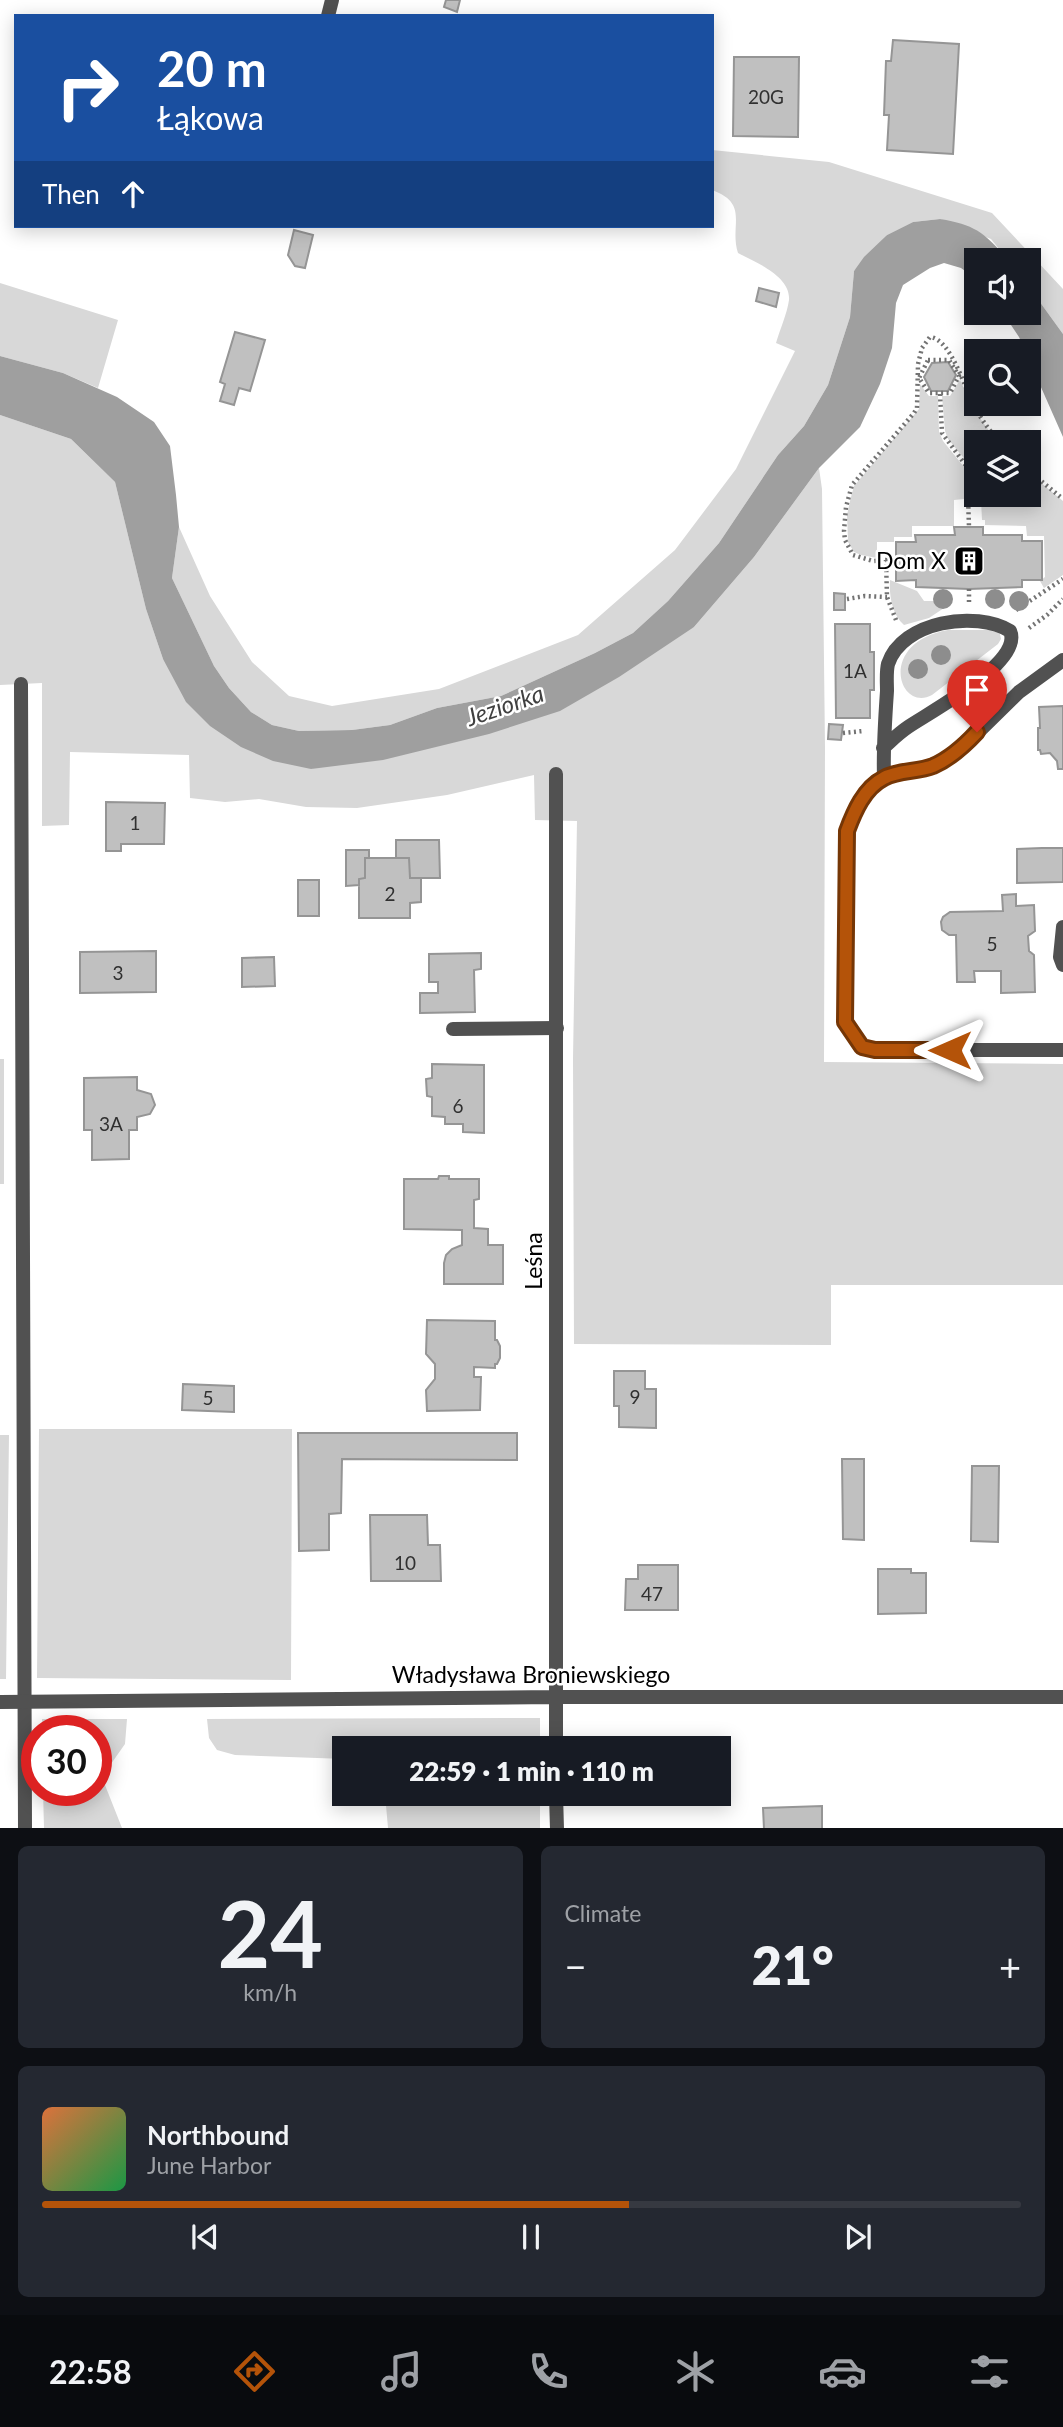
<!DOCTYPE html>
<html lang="en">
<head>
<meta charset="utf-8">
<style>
  body { margin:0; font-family:Lato,sans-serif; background:#242831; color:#f1f3f6; height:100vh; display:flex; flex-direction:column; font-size:26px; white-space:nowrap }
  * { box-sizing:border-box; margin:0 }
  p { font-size:23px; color:#9ea1a6 }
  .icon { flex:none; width:38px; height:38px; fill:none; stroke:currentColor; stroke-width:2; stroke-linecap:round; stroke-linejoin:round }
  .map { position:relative; height:1828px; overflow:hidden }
  .details { display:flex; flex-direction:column; gap:18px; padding:18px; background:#0d0f14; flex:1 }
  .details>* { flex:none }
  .banner { position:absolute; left:14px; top:14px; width:700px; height:214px; border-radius:0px; box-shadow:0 4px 18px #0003; background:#1a4fa0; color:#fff; overflow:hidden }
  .buttons { position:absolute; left:964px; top:248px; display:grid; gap:14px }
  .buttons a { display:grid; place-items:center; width:77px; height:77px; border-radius:0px; background:#171b24; box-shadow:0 4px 18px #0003; font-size:35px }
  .speed { position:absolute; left:21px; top:1715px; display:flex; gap:14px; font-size:35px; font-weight:700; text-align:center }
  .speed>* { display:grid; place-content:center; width:91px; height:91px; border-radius:50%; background:#171b24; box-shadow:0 4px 18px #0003; line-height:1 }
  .speed .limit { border:10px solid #d22; background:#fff; color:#111 }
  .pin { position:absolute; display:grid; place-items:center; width:60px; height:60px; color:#fff; margin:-72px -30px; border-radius:50% 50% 50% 0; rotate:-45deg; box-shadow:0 0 7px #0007 }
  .pin .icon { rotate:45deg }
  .me { position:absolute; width:77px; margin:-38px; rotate:270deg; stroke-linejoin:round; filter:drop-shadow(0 0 5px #0008) }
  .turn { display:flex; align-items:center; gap:24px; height:147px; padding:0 28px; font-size:32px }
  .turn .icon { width:91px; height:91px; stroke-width:2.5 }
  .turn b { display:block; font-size:49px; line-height:60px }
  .then { display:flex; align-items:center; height:66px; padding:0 28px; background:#0003; gap:14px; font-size:26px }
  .big { font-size:52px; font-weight:800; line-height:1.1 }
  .details .card { flex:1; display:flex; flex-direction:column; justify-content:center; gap:10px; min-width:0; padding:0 24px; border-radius:10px; background:#242831 }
  .details .dial { align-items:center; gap:0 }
  .dial b { font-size:91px; line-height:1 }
  .song { display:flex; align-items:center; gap:21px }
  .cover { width:84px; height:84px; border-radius:10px; background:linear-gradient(135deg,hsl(20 70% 55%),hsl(140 70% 35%)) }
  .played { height:7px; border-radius:4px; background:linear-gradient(90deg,#b45309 60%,#363941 60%) }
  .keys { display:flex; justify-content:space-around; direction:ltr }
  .heat { display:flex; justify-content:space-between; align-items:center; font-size:38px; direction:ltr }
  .details .tiles { flex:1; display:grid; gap:18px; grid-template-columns:1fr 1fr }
  .card:last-child { grid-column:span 2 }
  .trip { position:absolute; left:332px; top:1736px; width:399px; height:70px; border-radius:0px; background:#171b24; box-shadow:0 4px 18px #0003; font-weight:800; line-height:70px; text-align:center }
  .dock { display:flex; height:112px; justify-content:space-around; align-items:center; background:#090b0e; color:#9ea1a6 }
  .dock .icon { width:49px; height:49px }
  .dock .current { color:#b45309 }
  .dock b { font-size:32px; color:#f1f3f6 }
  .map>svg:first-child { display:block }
  .green { fill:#d8d8d8 }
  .water { fill:#9f9f9f }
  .building { fill:#c0c0c0; stroke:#959595; stroke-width:2 }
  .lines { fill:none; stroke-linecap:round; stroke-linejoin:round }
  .path { stroke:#737373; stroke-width:4.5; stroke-dasharray:2 3.5; stroke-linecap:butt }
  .lane { stroke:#515151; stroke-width:14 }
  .street { stroke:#515151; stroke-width:14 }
  .tree { fill:#8d8d8d }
  .route-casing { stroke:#753606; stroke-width:18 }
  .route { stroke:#b45309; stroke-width:12 }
  .labels { text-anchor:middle; stroke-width:5; stroke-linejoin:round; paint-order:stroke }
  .number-label { font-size:19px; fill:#303030 }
  .poi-label { font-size:23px; fill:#000; stroke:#fff; text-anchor:end }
  .street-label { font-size:23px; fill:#000; stroke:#fff }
  .water-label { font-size:24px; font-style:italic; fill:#404040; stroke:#fff }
</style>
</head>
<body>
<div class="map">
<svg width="1063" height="1829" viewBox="0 0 1063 1829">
  <rect width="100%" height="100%" fill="#fff"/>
  <!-- green -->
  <path class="green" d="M 712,150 L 829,162 L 992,213 L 1063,289 L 1063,334 L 1029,287 L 1029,261 L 1009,261 L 991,239 L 940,219 L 913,222 L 887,235 L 854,271 L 850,317 L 828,385 L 804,426 L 778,455 L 719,543 L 668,601 L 633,633 L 595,653 L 501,696 L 437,708 L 390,725 L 352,730 L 299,731 L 272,725 L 251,712 L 229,688 L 214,666 L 172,578 L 179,527 L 210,596 L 252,662 L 289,696 L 332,706 L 439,689 L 578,635 L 675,550 L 736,469 L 795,351 L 776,343 C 780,329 787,314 789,300 C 791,276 755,262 738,253 C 729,225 750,204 712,190 Z
    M 0,283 L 118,320 L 98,388 L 63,373 L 0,356 Z
    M 960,380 L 974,410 L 998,443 L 976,443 L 976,495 L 1029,495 L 1029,473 L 1063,501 L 1063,575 L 1044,588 L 1040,581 L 1045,577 L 1044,536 L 1027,536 L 1026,526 L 985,525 L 985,520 L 982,520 L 981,499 L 971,496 L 968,463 L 948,439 L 945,431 L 942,396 L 950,396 Z
    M 920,384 L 929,396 L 938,396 L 939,432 L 943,441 L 964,467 L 966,496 L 964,499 L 954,500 L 954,526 L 912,526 L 912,537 L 894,537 L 894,542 L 877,542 L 877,558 L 861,555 L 854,552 L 848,542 L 847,515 L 850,501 L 854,486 L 919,409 Z
    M 0,415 L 71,439 L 115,482 L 146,609 L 163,659 L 311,769 L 694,627 L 754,557 L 819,468 L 822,489 L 825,748 L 824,1062 L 1063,1064 L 1063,1285 L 831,1285 L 831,1345 L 574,1344 L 573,1059 L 577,821 L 535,820 L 534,775 L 447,795 L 357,808 L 306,807 L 259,799 L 225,802 L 190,798 L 189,755 L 70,752 L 69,825 L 42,826 L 42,683 L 0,685 Z
    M 890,580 L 917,591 L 924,601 L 938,601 L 939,597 L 943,595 L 946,601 L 944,608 L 929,618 L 904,625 C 892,614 889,596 890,580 Z
    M 948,630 L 992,630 L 1000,634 L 1001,639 L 998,644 L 932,695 C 899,713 876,643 948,630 Z
    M 0,1059 L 4,1059 L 4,1184 L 0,1184 Z
    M 39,1429 L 292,1429 L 291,1680 L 37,1678 Z
    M 0,1435 L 9,1435 L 6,1679 L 0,1679 Z
    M 540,1718 L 540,1748 L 345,1748 L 345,1759 L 235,1755 L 217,1750 L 209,1738 L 207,1719 Z
    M 42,1719 L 127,1719 L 125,1744 L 106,1771 L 105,1785 L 122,1828 L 44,1828 L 43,1790 L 96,1790 L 96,1731 L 43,1731 Z
    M 385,1794 L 540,1794 L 540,1828 L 388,1828 Z"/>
  <!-- water -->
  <path class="water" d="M 940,219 C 976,225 985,233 1009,261 L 976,261 L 976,279 L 961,268 L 944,263 L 930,268 L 903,285 L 896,303 L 892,348 L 880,384 L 860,427 L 819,468 L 754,557 L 694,627 L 619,677 L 560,711 L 489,734 L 383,760 L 311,769 L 273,761 L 241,747 L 210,726 L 186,702 L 163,659 L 146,609 L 115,482 L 71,439 L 0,415 L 0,356 L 63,373 L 117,397 L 154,422 L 170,446 L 176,495 L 179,527 L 172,578 L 214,666 L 229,688 L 251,712 L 272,725 L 299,731 L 352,730 L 390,725 L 437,708 L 501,696 L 595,653 L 633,633 L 668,601 L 719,543 L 778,455 L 804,426 L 828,385 L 850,317 L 854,271 L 864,257 L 887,235 L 913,222 Z
    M 1029,287 L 1063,334 L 1063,437 L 1029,360 L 1029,352 L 1026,352 L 1019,337 L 1003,313 L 1029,313 Z"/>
  <!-- building -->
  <path class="building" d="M 446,0 L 460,0 L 457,12 L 444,7 Z
    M 893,40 L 959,44 L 953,154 L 887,150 L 889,115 L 884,115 L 886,61 L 891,61 Z
    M 734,57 L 799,57 L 798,137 L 733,136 Z
    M 294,230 L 313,235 L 305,268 L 295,266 L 288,255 Z
    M 759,288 L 779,293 L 776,307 L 756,301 Z
    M 235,332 L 265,340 L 250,391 L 239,388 L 234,405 L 220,401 L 225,384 L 220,382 Z
    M 948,362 L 956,375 L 948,391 L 931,391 L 924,377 L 932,363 Z
    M 954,527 L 983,527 L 983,535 L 1022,535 L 1022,541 L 1042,541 L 1042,580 L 1022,580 L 1022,587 L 969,589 L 916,587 L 916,580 L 896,581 L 896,542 L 916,542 L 915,535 L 955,535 Z
    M 834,593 L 845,594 L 845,610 L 834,610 Z
    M 835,624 L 870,624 L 870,652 L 874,652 L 874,690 L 870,690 L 870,718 L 836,718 Z
    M 1063,706 L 1063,769 L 1058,769 L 1057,761 L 1050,753 L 1041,754 L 1040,750 L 1038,750 L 1038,728 L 1040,728 L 1039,707 Z
    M 829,724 L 843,725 L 841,740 L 828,739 Z
    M 106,802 L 165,803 L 164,844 L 121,844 L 121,851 L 106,851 Z
    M 396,840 L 439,840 L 440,878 L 410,878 L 409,858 L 396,858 Z
    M 1042,848 L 1063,848 L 1063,882 L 1017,883 L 1017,849 Z
    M 346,850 L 369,850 L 369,858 L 365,858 L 365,878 L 359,879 L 359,885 L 346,886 Z
    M 365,858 L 409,858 L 410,878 L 421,878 L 421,902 L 410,903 L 410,918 L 359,918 L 359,879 L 365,878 Z
    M 298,880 L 319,880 L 319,916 L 298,916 Z
    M 1016,894 L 1016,906 L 1034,905 L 1035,931 L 1028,936 L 1029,951 L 1034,955 L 1035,992 L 1001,993 L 1001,971 L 974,971 L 975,982 L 957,982 L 956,935 L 949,935 L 942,930 L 941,922 L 943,917 L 950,912 L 1003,911 L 1002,895 Z
    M 156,951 L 156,992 L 80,993 L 80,952 Z
    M 481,953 L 481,969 L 474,970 L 475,1012 L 420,1013 L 420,993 L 438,993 L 438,982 L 429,982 L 429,954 Z
    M 274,957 L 275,986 L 242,987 L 242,958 Z
    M 432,1064 L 484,1065 L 484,1133 L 463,1132 L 463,1124 L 445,1124 L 445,1117 L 432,1116 L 432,1097 L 427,1096 L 426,1079 L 432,1078 Z
    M 137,1077 L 137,1090 L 151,1094 L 155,1105 L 150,1114 L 137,1117 L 137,1130 L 129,1130 L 129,1159 L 92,1160 L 92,1130 L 84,1130 L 84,1078 Z
    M 439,1176 L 449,1176 L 449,1179 L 479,1179 L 479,1199 L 474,1200 L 474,1228 L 488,1229 L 488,1245 L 503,1245 L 503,1284 L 444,1284 L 444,1263 L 446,1255 L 452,1249 L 462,1245 L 462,1230 L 404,1229 L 404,1179 L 438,1179 Z
    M 427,1320 L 495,1321 L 495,1340 L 497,1340 L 500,1346 L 500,1358 L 497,1364 L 495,1364 L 495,1368 L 474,1367 L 474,1377 L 481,1377 L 480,1410 L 427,1411 L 426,1390 L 435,1379 L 435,1364 L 426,1354 Z
    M 614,1371 L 645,1371 L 645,1389 L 656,1389 L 656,1428 L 619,1427 L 619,1406 L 614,1406 Z
    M 183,1384 L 234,1386 L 234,1412 L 182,1410 Z
    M 298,1433 L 517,1433 L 517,1460 L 342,1459 L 341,1513 L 329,1514 L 329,1550 L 299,1551 Z
    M 842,1459 L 864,1459 L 864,1540 L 843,1539 Z
    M 972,1466 L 999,1466 L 998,1542 L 971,1541 Z
    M 370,1515 L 427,1515 L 428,1545 L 440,1545 L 441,1581 L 371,1581 Z
    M 638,1565 L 678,1565 L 678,1610 L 625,1610 L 626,1579 L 638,1579 Z
    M 878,1569 L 911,1569 L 911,1573 L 926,1573 L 926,1613 L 878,1614 Z
    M 822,1806 L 822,1829 L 764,1829 L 763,1808 Z"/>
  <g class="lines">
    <!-- path -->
    <path class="path" d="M 928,360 L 949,360 L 959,376 L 950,393 L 929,393 L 919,378 Z
      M 940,394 L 942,433 L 967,467 L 969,527
      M 1029,471 L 1063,499
      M 847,599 L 865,596 L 887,597
      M 969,602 L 969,589
      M 1016,610 L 1063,579
      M 896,620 L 887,597 L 886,560 L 873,561 L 853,555 L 845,540 L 844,531 L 846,507 L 852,485 L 914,413 L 917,408 L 918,364 L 922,348 L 930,337 C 951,339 965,389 974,406 C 981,419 990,431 1000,443
      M 1029,628 L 1047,615 L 1063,599
      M 843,733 L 863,731"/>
    <!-- lane -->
    <path class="lane" d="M 328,16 L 332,0
      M 21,684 L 25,1829
      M 883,748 C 891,741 899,733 908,727 C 930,712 1024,662 1010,631 C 976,610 902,621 888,664 C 886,672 887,683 887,691 C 885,720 883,748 884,777
      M 906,773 L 934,765 L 963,747 L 1019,692 L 1063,660
      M 1063,927 L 1060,957 L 1063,965
      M 453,1029 L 557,1028"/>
    <!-- street -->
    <path class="street" d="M 906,773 C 899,774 890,774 884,777 C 864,787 853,812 847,831 L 845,1022 L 862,1047 L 875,1050 L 1063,1050
      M 556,774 L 556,1748
      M 0,1702 L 555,1697 L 1063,1697
      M 556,1794 L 557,1829"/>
  </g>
  <!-- trees -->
  <g class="tree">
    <circle cx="943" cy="599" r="10"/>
    <circle cx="995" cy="599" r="10"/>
    <circle cx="1019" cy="601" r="10"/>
    <circle cx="941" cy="655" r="10"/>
    <circle cx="918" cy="669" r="10"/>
  </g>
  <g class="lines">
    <!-- route casing -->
    <g class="route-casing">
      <path id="route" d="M 950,1050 L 875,1050 L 862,1047 L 845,1022 L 847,831 C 854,812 864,788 884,778 C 898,770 918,772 933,766 C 949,759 965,745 977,732"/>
    </g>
    <!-- route -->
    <use href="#route" class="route"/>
  </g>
  <!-- icons -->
  <defs>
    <g id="building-square" transform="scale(1.575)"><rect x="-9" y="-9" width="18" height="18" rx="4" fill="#000" stroke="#fff"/><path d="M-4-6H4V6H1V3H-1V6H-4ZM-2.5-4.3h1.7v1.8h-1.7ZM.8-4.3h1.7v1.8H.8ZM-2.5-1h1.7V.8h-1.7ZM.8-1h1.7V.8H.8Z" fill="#fff"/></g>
  </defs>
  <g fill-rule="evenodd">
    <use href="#building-square" x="969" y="561"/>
  </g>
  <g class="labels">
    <!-- number labels -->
    <g class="number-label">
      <text x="766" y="104">20G</text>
      <text x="855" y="678">1A</text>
      <text x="135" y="830">1</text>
      <text x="390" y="901">2</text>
      <text x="992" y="951">5</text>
      <text x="118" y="980">3</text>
      <text x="458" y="1113">6</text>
      <text x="111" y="1131">3A</text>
      <text x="635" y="1404">9</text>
      <text x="208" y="1405">5</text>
      <text x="405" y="1570">10</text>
      <text x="652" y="1601">47</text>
    </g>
    <!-- poi labels -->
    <g class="poi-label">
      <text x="946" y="569">Dom X</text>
    </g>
    <!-- street labels -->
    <g class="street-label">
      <text transform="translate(534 1261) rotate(-90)" y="8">Leśna</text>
      <text x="531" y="1683">Władysława Broniewskiego</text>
    </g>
    <!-- water labels -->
    <g class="water-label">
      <text transform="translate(505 706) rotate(-19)" y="8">Jeziorka</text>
    </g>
  </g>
</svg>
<div class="buttons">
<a><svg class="icon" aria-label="sound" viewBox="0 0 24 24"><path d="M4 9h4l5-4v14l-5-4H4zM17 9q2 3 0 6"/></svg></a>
<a><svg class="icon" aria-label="search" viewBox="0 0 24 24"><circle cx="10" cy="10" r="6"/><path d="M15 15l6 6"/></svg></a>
<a><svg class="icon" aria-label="layers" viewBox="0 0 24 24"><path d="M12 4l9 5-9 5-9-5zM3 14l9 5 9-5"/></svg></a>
</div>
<div class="speed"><div class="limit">30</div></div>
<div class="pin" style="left:977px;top:732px;background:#d93025"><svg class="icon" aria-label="arrive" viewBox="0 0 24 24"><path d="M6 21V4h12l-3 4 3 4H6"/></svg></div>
<svg class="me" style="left:950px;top:1050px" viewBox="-20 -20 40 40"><path d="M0-17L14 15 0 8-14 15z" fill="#b45309" stroke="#fff" stroke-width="4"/></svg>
<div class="trip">22:59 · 1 min · 110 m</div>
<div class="banner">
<div class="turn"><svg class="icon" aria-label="right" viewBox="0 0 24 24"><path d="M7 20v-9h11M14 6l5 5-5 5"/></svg><div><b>20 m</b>Łąkowa</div></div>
<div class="then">Then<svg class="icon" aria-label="ahead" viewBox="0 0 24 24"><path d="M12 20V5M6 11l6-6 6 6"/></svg></div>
</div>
</div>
<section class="details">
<div class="tiles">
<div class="card dial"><b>24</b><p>km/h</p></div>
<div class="card"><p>Climate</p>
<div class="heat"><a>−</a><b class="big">21°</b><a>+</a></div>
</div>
<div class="card">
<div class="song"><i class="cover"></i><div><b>Northbound</b><p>June Harbor</p></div></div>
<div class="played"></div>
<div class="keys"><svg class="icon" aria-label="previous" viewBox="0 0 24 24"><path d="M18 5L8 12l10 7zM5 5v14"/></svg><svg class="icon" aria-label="pause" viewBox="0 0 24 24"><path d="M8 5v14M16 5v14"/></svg><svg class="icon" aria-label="next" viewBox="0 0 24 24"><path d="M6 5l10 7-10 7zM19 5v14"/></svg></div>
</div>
</div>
</section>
<nav class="dock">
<b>22:58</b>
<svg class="icon current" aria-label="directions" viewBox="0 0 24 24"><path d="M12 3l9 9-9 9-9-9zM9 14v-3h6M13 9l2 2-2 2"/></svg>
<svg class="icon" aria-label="music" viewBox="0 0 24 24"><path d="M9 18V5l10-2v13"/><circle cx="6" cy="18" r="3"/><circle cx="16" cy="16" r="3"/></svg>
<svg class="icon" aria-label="phone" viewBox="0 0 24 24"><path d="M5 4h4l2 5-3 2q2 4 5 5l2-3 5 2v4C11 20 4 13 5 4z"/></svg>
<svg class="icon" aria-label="climate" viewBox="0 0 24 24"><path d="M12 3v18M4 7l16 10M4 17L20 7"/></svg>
<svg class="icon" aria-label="car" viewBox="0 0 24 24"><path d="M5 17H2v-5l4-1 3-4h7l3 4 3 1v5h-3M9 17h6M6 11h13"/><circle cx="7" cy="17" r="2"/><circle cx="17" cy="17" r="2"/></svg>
<svg class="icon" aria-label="filters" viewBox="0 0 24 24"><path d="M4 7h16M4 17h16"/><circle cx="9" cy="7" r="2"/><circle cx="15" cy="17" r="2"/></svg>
</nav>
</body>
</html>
